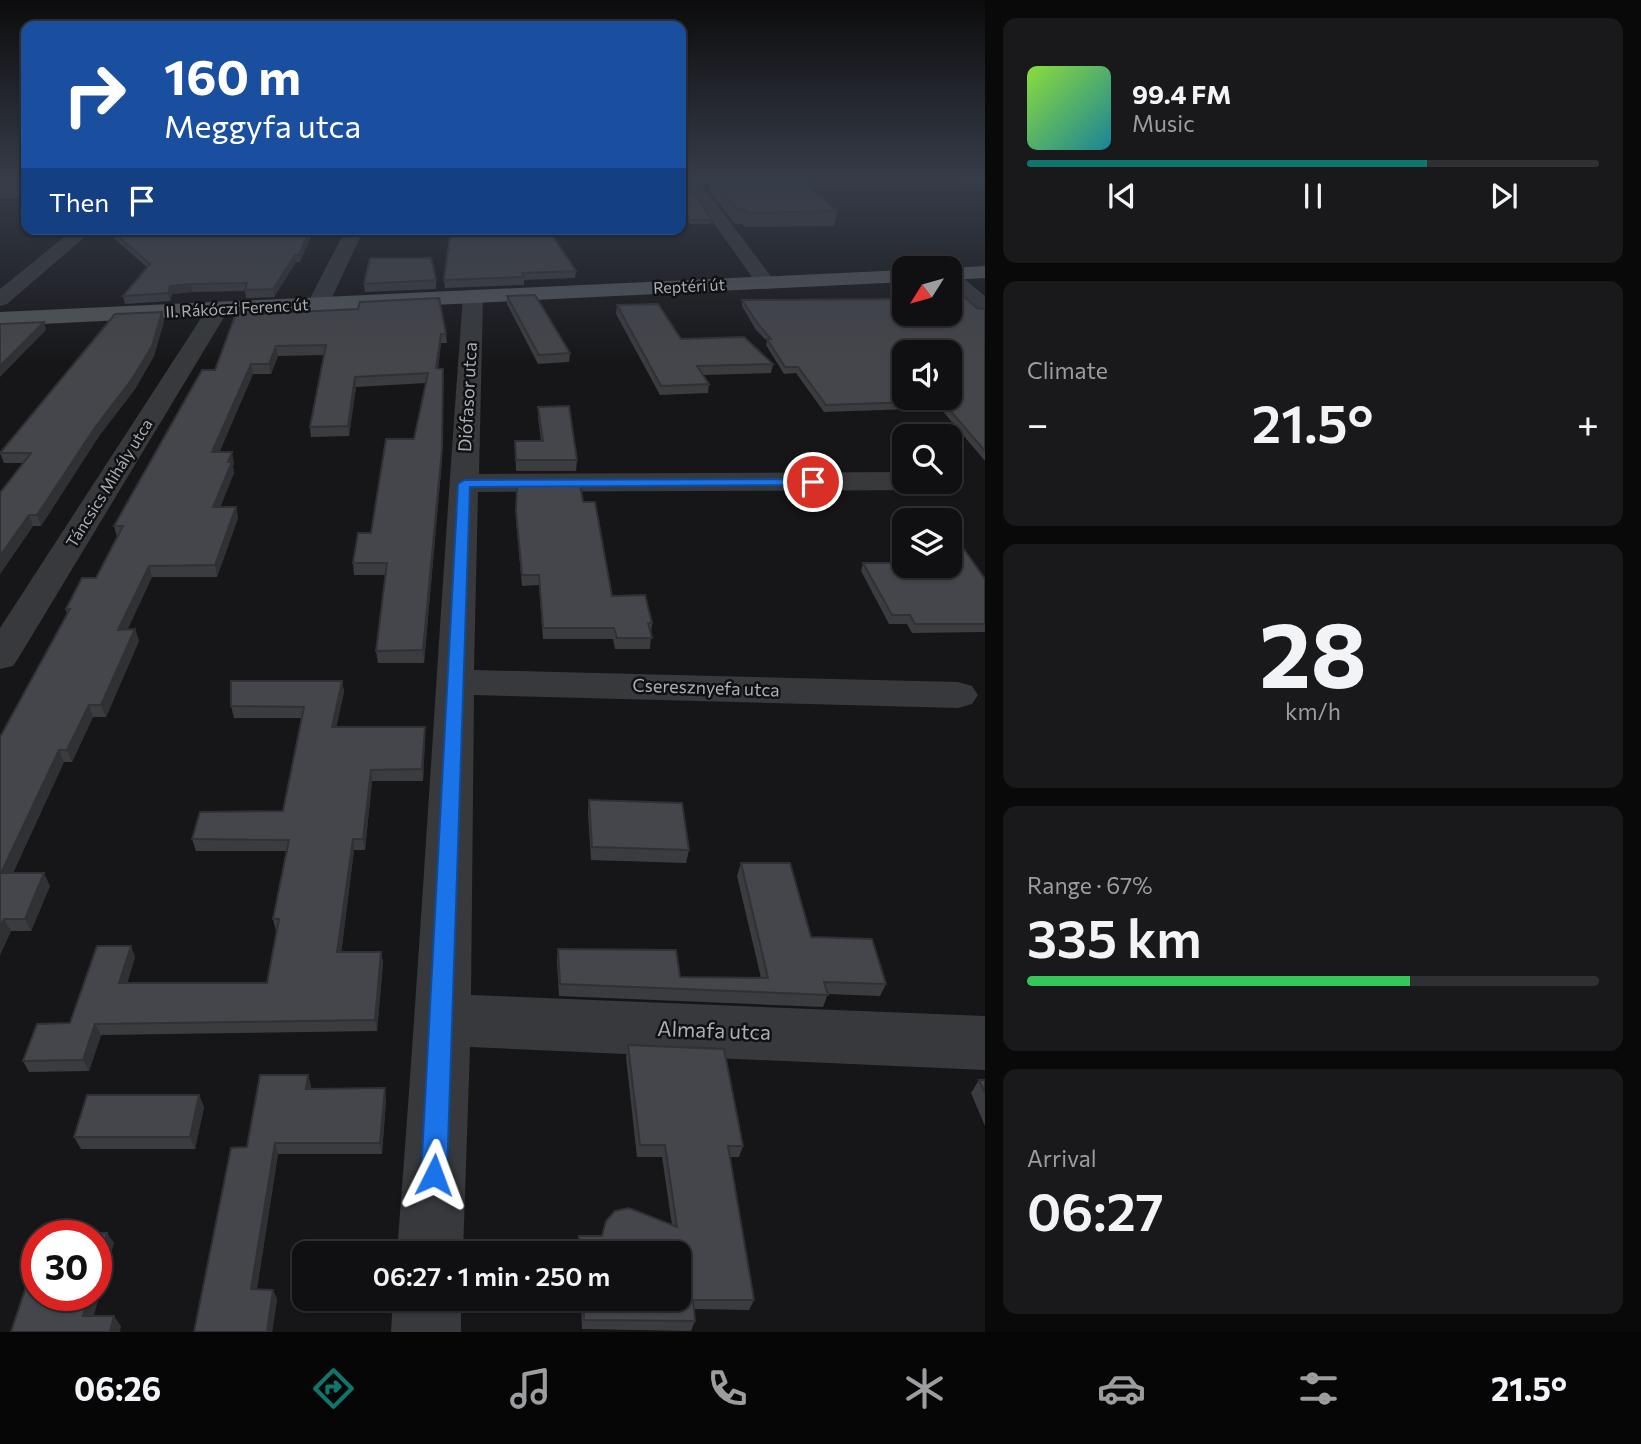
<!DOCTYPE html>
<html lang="en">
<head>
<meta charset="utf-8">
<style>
  body { margin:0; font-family:Commissioner,sans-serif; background:#19191b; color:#f1f3f6; height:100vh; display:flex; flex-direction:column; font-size:26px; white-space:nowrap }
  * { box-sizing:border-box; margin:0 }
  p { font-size:23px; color:#9c9d9f }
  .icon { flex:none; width:38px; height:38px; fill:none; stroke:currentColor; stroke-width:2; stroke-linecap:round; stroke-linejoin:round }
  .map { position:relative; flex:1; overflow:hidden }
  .side { display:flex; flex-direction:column; gap:18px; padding:18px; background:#09090a; width:656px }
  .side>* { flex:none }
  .banner { position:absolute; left:21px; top:21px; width:665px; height:214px; border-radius:14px; box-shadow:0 2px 5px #0004,0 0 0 2px #303032; background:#1a4fa0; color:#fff; overflow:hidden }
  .needle { width:46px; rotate:233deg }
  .fabs { position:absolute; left:892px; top:256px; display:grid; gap:14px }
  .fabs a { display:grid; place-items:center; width:70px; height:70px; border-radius:14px; background:#101012; box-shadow:0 2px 5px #0004,0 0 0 2px #303032; font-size:35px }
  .speed { position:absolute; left:21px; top:1220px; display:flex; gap:14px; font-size:35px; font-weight:700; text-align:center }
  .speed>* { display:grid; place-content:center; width:91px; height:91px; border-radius:50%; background:#101012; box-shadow:0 2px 5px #0004,0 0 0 2px #303032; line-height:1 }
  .speed .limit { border:10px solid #d22; background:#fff; color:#111 }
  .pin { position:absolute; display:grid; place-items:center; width:60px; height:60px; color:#fff; margin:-30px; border:4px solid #fff; border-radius:50%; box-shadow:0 2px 7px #0007 }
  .me { position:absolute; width:77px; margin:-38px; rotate:3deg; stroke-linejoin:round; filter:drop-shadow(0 0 5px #0008) }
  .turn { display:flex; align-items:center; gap:24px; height:147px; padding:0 28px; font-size:32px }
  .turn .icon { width:91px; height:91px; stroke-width:2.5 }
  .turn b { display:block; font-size:49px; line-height:60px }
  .then { display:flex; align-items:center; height:66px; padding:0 28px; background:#0003; gap:14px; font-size:26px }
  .big { font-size:52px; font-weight:600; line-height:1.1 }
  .side .widget { flex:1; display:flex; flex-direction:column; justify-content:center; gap:10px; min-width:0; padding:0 24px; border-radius:14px; background:#19191b }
  .side .dial { align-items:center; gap:0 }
  .dial b { font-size:91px; line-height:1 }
  .song { display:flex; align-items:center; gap:21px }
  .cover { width:84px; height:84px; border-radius:10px; background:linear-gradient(135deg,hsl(90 70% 55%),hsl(190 70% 35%)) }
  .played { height:7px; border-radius:4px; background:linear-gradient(90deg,#0f766e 70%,#303032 70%) }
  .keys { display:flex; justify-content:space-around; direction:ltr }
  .heat { display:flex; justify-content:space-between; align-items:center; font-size:38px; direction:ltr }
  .charge { height:10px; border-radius:5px; background:linear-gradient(90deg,#34c759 67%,#303032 0) }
  .trip { position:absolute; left:292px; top:1241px; width:399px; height:70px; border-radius:14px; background:#101012; box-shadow:0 2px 5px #0004,0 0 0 2px #303032; font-weight:600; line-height:70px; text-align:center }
  .tabs { display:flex; height:112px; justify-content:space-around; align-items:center; background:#060607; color:#9c9d9f }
  .tabs .icon { width:49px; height:49px }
  .tabs .on { color:#0f766e }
  .tabs b { font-size:32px; color:#f1f3f6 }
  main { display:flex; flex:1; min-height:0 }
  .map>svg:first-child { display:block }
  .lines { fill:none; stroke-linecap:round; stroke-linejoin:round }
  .minor { fill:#37393c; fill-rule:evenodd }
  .major { fill:#53565b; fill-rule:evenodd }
  .wall { fill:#3b3c40 }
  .shaded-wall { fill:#303134 }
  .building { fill:#45464b; stroke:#303134; stroke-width:2; fill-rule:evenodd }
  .route { fill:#1a73e8; stroke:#114b97; stroke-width:2 }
  .labels { text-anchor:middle; stroke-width:5; stroke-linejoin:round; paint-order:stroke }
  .far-street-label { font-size:16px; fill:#a8afb7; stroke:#111113 }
  .street-label { font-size:18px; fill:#a8afb7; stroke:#111113 }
  .near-street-label { font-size:21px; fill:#a8afb7; stroke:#111113 }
</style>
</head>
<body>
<main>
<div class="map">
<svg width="985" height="1332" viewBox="0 0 985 1332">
  <rect width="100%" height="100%" fill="#161618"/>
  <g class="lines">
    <!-- minor -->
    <path class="minor" d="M 682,178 L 697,178 L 773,279 L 776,283 L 773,287 L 759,287 Z
      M 74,229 L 94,229 L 7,304 L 0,306 L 0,289 Z
      M 346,229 L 364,229 L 329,304 L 325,308 L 311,308 L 307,304 Z
      M 950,271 L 957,273 L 985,296 L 985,313 L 977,312 L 950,288 Z
      M 473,290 L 480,292 L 483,296 L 479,474 L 905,472 L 905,481 L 950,481 L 950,473 L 957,475 L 962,481 L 957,487 L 947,490 L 478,492 L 474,670 L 958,682 L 972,686 L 978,695 L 972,704 L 958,708 L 474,695 L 471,995 L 985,1016 L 985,1070 L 470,1047 L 463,1253 L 397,1253 C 422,934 439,615 463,296 L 466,292 Z
      M 218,303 L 226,304 L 229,309 L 19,657 L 13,666 L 0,669 L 0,628 L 207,309 L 210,304 Z
      M 908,426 L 918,428 L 924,436 L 905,436 L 905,443 L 894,434 L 898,428 Z
      M 393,1298 L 461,1298 L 461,1332 L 391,1332 Z"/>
    <!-- major -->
    <path class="major" d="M 985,266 L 985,278 L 950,280 L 950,268 Z
      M 905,270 L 905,282 L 0,326 L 0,312 Z"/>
  </g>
  <!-- wall -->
  <path class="wall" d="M 26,178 L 26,198 L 0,198 L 0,184 Z
    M 711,178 L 837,211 L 834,226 L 745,227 L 742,224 L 735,224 L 709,190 Z
    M 958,178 L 985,178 L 985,187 L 970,186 Z
    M 681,186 L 712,220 L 711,224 L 690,224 L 681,210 Z
    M 116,229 L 323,229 L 320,236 L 311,236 L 300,262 L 296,262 L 274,297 L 246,298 L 245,291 L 192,292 L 172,294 L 170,301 L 125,304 L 123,296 L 147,267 L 115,239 L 113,232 Z
    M 522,232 L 576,271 L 575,278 L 524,280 L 524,285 L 445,288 L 444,280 Z
    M 436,280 L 436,289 L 365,292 L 364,284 Z
    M 507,296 L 570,353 L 569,362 L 538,364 L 507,304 Z
    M 742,300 L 977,308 L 985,309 L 985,461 L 940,408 L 824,412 L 796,373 L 784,374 L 766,345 L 767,341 L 756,330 L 742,306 Z
    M 617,305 L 681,339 L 773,364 L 771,373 L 703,375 L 709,384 L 708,393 L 660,395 L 616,314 Z
    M 162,312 L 164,321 L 154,356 L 135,389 L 99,436 L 41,526 L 33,526 L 0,574 L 23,463 L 4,463 L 0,453 Z
    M 261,314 L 446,334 L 447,343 L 441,343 L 438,368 L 442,460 L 424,663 L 378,663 L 376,651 L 386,575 L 354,575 L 353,563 L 371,533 L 414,439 L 426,383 L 356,387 L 349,436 L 311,437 L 310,427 L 324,355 L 278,356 L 271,374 L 253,374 L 219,452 L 234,463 L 233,466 L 234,473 L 220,507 L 236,507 L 238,518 L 217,577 L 152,577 L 127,629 L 135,629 L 139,641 L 106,717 L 93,717 L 72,762 L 64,762 L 13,873 L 50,886 L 31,931 L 11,931 L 0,955 L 5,729 L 67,614 L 66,609 L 96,578 L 117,537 L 114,526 L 215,370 Z
    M 538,407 L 577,460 L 576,471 L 516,471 L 515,441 L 541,441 L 538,417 Z
    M 517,484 L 583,502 L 612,596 L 652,623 L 650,649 L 615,649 L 613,639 L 543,639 L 539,585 L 522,586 L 516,521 Z
    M 894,549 L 985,579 L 985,632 L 912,633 L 907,624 L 889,624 L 861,571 L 863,563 L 895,563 L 892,557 Z
    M 342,681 L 344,692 L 336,727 L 425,738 L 423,781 L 372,781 L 365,850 L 354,850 L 341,952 L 381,952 L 383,963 L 377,1031 L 101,1035 L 89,1071 L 29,1072 L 23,1061 L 70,1023 L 135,957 L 127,983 L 267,983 L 277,931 L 276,931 L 273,919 L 286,851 L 196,851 L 192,839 L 283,811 L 302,718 L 234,718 L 231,706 Z
    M 589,800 L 689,850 L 686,863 L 591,860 L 588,813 Z
    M 741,863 L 811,937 L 886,984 L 880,996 L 828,994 L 823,1007 L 559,996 L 557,962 L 558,949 L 680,977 L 761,978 L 737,876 Z
    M 628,1045 L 743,1146 L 739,1157 L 730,1157 L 754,1300 L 749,1310 L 694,1309 L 695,1321 L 691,1331 L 582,1329 L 581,1298 L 679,1298 L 679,1253 L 578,1253 L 579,1236 L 602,1236 L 672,1225 L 662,1157 L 637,1157 L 626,1057 Z
    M 308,1075 L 311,1086 L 311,1089 L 386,1100 L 382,1154 L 278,1154 L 257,1289 L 273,1290 L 277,1299 L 272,1332 L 194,1332 L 247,1147 Z
    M 979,1080 L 985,1080 L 985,1126 L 971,1093 Z
    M 199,1095 L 204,1107 L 195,1149 L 81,1149 L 74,1137 Z"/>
  <!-- shaded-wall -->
  <path class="shaded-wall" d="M 310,229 L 311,236 L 300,262 L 299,255 Z
    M 295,255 L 296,262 L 274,297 L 273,289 Z
    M 191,284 L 192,292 L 172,294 L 170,301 L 168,293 L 170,286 Z
    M 162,312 L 164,321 L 154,356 L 135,389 L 99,436 L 41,526 L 37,515 Z
    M 44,322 L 46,330 L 0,377 L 0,366 Z
    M 441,334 L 441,343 L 437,378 L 436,368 Z
    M 276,346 L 278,356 L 271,374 L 269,364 Z
    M 251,364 L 253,374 L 215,463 L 212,452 Z
    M 355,377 L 356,387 L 349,436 L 348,426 Z
    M 443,379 L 442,460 L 424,663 L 423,650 Z
    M 232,452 L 234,463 L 233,466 L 234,473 L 216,518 L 213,507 Z
    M 236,507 L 238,518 L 217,577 L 215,565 Z
    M 29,515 L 33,526 L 0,574 L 0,556 Z
    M 149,566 L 152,577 L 122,642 L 118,630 Z
    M 135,629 L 139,641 L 106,717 L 101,705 Z
    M 342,681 L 344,692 L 334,738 L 332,727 Z
    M 89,705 L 93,717 L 72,762 L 67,750 Z
    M 425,727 L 425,738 L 423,781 L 422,769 Z
    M 59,750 L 64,762 L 7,886 L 1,873 Z
    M 371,770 L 372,781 L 365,850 L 363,839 Z
    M 353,839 L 354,850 L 340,964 L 337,952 Z
    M 44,873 L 50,886 L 31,931 L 25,919 Z
    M 4,919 L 11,931 L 0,955 L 0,927 Z
    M 131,946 L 135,957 L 124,994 L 119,983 Z
    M 381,952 L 383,963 L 377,1031 L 375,1020 Z
    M 95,1024 L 101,1035 L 89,1071 L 83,1060 Z
    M 308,1075 L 311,1086 L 309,1100 L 306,1089 Z
    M 385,1088 L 386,1100 L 382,1154 L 380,1143 Z
    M 199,1095 L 204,1107 L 195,1149 L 190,1137 Z
    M 275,1143 L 278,1154 L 255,1299 L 251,1289 Z
    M 107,1233 L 114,1243 L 91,1326 L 83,1316 L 89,1295 L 96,1295 L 96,1270 Z
    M 273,1290 L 277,1299 L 272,1332 L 267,1332 Z
    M 114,1316 L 121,1326 L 120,1332 L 110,1332 Z"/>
  <!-- building -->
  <path class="building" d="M 8,178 L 26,178 L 26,194 L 0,194 L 0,184 Z
    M 712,178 L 798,178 L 837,211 L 748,213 L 744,209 L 737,209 Z
    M 965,178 L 985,178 L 985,183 L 971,182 Z
    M 681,186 L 688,186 L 712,220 L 690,220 L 681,205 Z
    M 116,229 L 310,229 L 299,255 L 295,255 L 273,289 L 245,290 L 247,283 L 191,284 L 170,286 L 168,293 L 123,296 L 150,264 L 113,232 Z
    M 451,229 L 522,229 L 522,232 L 549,231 L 576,271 L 522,273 L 524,277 L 444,280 Z
    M 370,258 L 431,258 L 436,280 L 364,284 Z
    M 950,285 L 977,308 L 985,309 L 985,451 L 942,401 L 826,405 L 798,367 L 785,367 L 767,339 L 771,339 L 758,324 L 742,300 L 905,299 L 905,313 L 950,313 ZM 905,352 L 950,352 L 950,397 L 905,397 Z
    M 535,295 L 570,353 L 539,355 L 507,296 Z
    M 439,298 L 446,334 L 441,334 L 436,368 L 443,369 L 442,449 L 423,650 L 376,651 L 387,563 L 353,563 L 358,533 L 371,533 L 386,439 L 414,439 L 428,373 L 355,377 L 348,426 L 310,427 L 326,345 L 276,346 L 269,364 L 251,364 L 212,452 L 232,452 L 228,462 L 232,462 L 213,507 L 236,507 L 215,565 L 149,566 L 118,630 L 135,629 L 101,705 L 89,705 L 67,750 L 59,750 L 1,873 L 44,873 L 25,919 L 4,919 L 0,927 L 0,737 L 70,609 L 66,609 L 82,578 L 96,578 L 123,526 L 114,526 L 202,370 L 215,370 L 238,308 L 260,307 L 255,314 L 358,309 L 360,302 Z
    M 658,304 L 681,339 L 744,337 L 773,364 L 697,366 L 709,384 L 661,386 L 617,305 Z
    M 162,312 L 152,346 L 132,379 L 96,426 L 37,515 L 29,515 L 0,556 L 0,493 L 31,453 L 0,453 L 115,314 Z
    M 44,322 L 0,366 L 0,324 Z
    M 569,406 L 577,460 L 516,460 L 515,441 L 543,441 L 538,407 Z
    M 517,484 L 580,484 L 583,502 L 595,502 L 612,596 L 645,595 L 652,623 L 648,623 L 652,638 L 617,638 L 614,628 L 543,628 L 539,575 L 522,575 L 516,511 Z
    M 950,548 L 963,548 L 985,579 L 985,624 L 915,624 L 910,615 L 892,615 L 863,563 L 903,563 L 894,549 L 905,549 L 905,565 L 950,565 Z
    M 231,681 L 342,681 L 332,727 L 425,727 L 422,769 L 371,770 L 363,839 L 353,839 L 337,952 L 381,952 L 375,1020 L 95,1024 L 83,1060 L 23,1061 L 37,1024 L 70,1023 L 97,946 L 131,946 L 119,983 L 267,983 L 279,919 L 273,919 L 289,840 L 192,839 L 200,812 L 283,811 L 304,707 L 231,706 Z
    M 589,800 L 682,803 L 689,850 L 592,847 Z
    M 741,863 L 790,863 L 811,937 L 872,939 L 886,984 L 824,982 L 828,995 L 560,984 L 558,949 L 676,950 L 680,977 L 768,978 Z
    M 628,1045 L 724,1049 L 743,1146 L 728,1146 L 754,1300 L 693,1300 L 695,1321 L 584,1320 L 583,1298 L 679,1298 L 679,1253 L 580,1253 L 579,1236 L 602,1236 L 606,1221 L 615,1211 L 629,1208 L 677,1227 L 665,1145 L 640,1145 Z
    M 260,1075 L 308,1075 L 306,1089 L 385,1088 L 380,1143 L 275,1143 L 251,1289 L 273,1290 L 267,1332 L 194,1332 L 231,1148 L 247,1147 Z
    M 979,1080 L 985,1080 L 985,1093 Z
    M 87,1095 L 199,1095 L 190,1137 L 74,1137 Z
    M 44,1233 L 107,1233 L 96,1270 L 96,1236 L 43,1236 Z
    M 37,1254 L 37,1295 L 89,1295 L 83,1316 L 114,1316 L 110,1332 L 11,1332 Z"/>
  <!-- sky -->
  <linearGradient id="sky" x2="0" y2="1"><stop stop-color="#0c0c0d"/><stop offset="0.49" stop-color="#363c48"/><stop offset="1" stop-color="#363c48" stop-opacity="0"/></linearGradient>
  <rect width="985" height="365" fill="url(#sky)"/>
  <!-- route -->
  <path class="route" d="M 813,479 L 820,482 L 818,485 L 470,487 L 447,1175 L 443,1184 L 434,1188 L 425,1184 L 421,1175 L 458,484 L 464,480 Z"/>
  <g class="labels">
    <!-- far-street labels -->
    <g class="far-street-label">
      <text transform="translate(689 286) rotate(-3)" y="6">Reptéri út</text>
      <text transform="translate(237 308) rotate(-3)" y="6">II. Rákóczi Ferenc út</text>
      <text transform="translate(109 483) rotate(-58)" y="6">Táncsics Mihály utca</text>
    </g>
    <!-- street labels -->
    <g class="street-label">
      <text transform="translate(468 397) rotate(-87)" y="6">Diófasor utca</text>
      <text transform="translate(706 688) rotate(2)" y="6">Cseresznyefa utca</text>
    </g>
    <!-- near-street labels -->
    <g class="near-street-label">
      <text transform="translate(714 1031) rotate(2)" y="7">Almafa utca</text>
    </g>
  </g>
</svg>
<div class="fabs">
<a><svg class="needle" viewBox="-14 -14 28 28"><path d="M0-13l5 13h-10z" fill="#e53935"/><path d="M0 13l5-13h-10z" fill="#9c9d9f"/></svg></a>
<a><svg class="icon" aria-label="sound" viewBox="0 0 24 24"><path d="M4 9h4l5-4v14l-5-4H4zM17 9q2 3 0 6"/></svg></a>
<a><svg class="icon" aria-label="search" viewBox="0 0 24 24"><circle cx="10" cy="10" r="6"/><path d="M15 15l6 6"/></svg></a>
<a><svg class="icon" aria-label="layers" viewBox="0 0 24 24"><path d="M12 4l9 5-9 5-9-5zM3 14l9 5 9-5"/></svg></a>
</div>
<div class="speed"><div class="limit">30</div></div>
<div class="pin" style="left:813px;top:482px;background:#d93025"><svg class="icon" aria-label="arrive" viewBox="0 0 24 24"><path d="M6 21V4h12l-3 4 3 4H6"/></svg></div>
<svg class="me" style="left:434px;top:1175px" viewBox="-20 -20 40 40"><path d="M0-17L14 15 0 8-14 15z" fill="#1a73e8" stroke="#fff" stroke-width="4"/></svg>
<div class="trip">06:27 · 1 min · 250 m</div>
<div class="banner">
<div class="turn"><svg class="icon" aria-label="right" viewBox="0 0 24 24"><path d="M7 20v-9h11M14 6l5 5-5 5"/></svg><div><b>160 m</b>Meggyfa utca</div></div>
<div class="then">Then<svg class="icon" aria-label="arrive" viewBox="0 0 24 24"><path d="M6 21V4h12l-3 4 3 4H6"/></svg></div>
</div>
</div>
<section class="side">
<div class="widget">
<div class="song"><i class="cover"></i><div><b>99.4 FM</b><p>Music</p></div></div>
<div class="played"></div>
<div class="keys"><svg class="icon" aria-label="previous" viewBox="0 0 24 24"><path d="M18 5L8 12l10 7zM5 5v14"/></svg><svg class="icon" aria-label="pause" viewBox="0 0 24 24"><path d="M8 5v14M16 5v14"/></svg><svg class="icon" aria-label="next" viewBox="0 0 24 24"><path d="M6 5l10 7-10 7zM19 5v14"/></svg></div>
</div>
<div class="widget"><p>Climate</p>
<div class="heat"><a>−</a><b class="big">21.5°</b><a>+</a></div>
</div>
<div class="widget dial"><b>28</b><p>km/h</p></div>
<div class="widget"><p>Range · 67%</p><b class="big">335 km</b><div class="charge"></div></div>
<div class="widget"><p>Arrival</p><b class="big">06:27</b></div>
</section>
</main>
<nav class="tabs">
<b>06:26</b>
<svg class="icon on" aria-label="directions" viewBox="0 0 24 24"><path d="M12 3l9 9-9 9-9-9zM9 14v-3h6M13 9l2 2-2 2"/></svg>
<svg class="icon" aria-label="music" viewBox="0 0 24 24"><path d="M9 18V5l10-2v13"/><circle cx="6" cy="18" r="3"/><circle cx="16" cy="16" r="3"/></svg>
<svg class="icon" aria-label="phone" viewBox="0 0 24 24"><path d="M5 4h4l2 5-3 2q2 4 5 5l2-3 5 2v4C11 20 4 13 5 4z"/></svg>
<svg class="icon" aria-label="climate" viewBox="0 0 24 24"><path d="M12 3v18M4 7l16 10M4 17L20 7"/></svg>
<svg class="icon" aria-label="car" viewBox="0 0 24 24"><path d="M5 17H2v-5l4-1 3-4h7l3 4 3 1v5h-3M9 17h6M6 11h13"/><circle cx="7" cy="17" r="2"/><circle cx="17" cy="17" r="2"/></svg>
<svg class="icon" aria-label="filters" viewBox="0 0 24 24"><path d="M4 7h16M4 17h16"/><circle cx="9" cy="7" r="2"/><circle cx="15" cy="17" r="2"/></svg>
<b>21.5°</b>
</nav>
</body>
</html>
